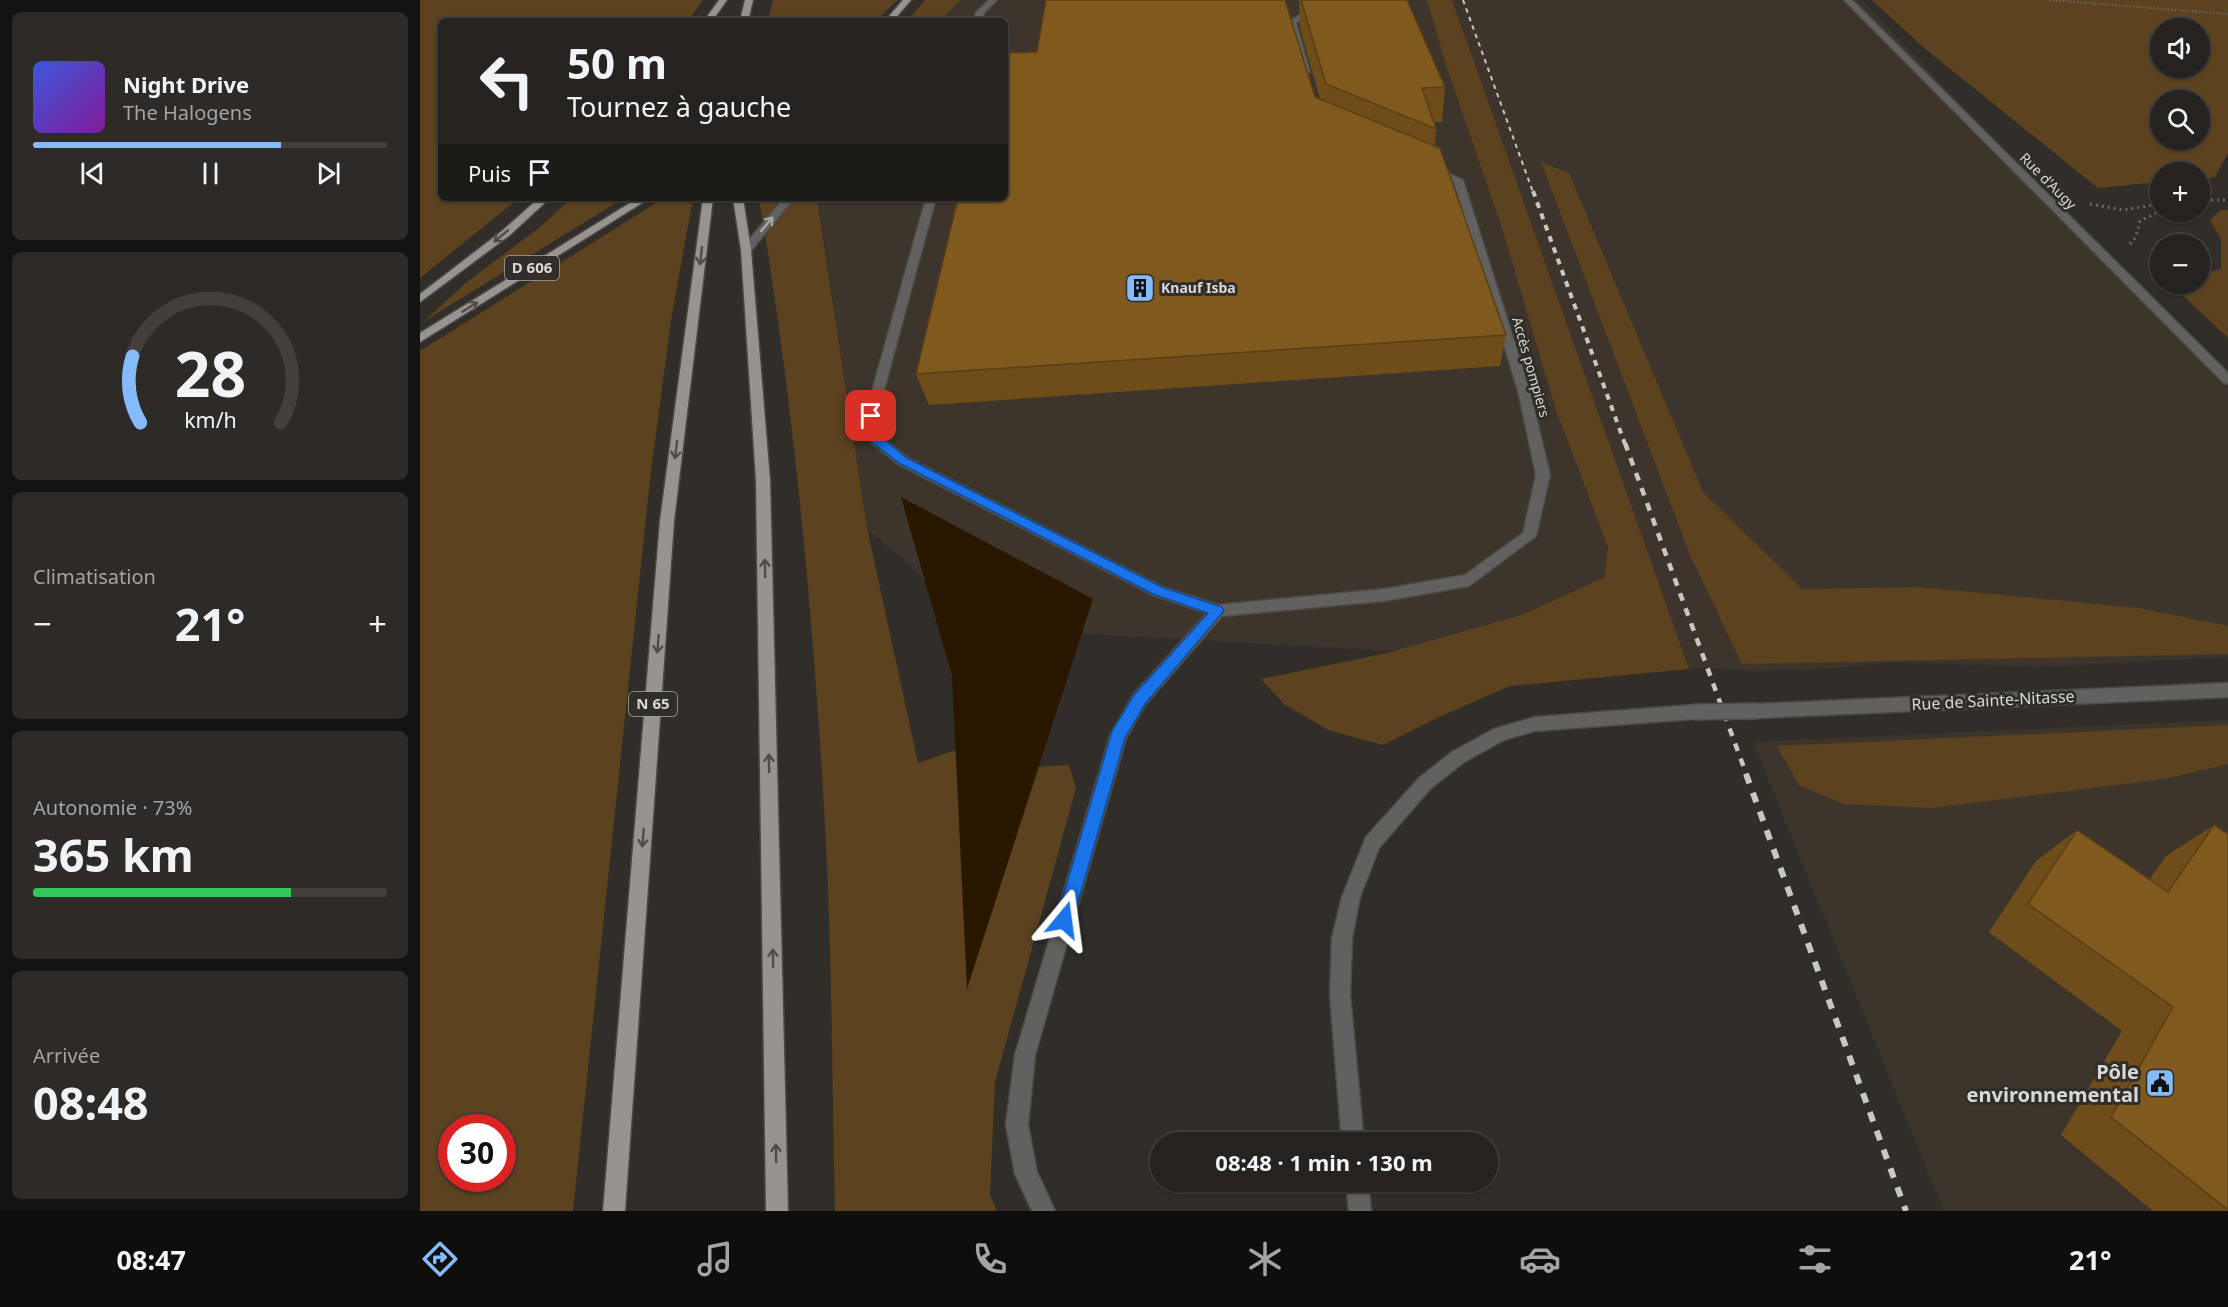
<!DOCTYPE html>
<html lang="fr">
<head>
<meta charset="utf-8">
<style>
  body { margin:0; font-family:"Noto Sans",sans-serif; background:#2d2a28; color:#f1f3f6; height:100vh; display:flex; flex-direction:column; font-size:22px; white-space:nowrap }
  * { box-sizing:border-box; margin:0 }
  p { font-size:20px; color:#a3a4a4 }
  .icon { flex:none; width:33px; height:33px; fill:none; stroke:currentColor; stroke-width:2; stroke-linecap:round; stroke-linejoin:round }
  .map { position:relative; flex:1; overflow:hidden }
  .details { display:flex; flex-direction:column; gap:12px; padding:12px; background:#141311; width:420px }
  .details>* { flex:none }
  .banner { position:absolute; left:18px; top:18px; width:570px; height:183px; border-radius:9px; box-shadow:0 2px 4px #0004,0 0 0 2px #423f3d; background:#25221f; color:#f1f3f6; overflow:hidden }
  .fabs { position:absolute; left:1730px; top:18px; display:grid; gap:12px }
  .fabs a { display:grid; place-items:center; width:60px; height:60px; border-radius:50%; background:#25221f; box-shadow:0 2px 4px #0004,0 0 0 2px #423f3d; font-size:30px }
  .speed { position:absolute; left:18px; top:1114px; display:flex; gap:12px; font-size:30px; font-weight:700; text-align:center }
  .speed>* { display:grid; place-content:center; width:78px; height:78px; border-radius:50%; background:#25221f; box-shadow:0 2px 4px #0004,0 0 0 2px #423f3d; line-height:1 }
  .speed .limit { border:9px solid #d22; background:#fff; color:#111 }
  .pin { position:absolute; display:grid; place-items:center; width:51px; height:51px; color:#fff; margin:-26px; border-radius:12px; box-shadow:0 3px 9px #0006 }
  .me { position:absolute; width:66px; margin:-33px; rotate:16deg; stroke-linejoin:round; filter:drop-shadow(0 0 4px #0008) }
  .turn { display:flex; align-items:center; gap:21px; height:126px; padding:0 30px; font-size:27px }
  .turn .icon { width:78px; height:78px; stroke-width:2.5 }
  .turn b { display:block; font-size:42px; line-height:51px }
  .then { display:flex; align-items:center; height:57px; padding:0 30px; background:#0003; gap:12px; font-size:22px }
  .big { font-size:45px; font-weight:700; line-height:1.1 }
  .details .tile { flex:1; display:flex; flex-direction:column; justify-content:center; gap:9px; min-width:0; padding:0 21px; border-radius:9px; background:#2d2a28 }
  .details .dial { align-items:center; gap:0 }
  .dial svg { height:156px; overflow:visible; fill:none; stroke:#423f3d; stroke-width:7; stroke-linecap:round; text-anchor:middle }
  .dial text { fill:#f1f3f6; stroke:none }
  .song { display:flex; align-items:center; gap:18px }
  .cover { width:72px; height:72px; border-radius:9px; background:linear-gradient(135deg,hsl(230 70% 55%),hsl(290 70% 35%)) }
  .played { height:6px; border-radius:3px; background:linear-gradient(90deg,#85bbfb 70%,#423f3d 70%) }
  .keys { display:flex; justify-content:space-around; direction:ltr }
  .heat { display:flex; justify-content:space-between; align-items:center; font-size:33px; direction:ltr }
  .charge { height:9px; border-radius:4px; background:linear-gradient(90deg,#34c759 73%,#423f3d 0) }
  .trip { position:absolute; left:730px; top:1132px; width:348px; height:60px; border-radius:30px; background:#25221f; box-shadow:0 2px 4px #0004,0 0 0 2px #423f3d; font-weight:700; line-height:60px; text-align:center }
  .menu { display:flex; height:96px; justify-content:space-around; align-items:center; background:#0f0e0c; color:#a3a4a4 }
  .menu .icon { width:42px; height:42px }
  .menu .active { color:#85bbfb }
  .menu b { font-size:27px; color:#f1f3f6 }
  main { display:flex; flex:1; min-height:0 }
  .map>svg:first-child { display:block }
  .built { fill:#3d352c }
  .green { fill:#5c421f; fill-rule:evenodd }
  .water { fill:#2a1700 }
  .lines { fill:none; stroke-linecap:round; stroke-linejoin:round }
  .minor-casing { stroke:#4c4945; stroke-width:3 }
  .major-casing { stroke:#4c4945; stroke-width:3 }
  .path-far1 { stroke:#6b6964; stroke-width:2; stroke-dasharray:1.5 2; stroke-linecap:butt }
  .path { stroke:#6b6964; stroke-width:3; stroke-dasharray:2 4; stroke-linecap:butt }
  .minor { fill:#63615f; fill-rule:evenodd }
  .major { fill:#97938f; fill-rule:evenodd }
  .rail-far3 { stroke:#c9c7c3; stroke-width:2; stroke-dasharray:4.5 4.5; stroke-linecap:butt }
  .rail-far2 { stroke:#c9c7c3; stroke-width:4; stroke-dasharray:6 6; stroke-linecap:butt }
  .rail-far1 { stroke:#c9c7c3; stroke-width:4.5; stroke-dasharray:8 8; stroke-linecap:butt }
  .rail { stroke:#c9c7c3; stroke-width:6; stroke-dasharray:10 10; stroke-linecap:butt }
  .minor-bridge-casing { stroke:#4c4945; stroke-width:18; stroke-linecap:butt }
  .minor-bridge { stroke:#63615f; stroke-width:15 }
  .wall { fill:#6e4d1a }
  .building { fill:#80591e; stroke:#5a3e15; stroke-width:1.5 }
  .oneway { stroke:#aaa8a6 }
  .oneway2 { stroke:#504c48 }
  .route { fill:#1a73e8; stroke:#114b97; stroke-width:1.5 }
  .labels { text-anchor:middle; stroke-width:6; stroke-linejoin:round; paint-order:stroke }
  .far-street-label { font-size:14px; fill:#dad8d5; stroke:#312e29 }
  .far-poi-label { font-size:14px; font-weight:bold; fill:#dad8d5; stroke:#312e29; text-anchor:start }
  .shield { fill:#312e29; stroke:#a7a5a1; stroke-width:1.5 }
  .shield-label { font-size:15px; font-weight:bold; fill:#dad8d5 }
  .street-label { font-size:16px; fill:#dad8d5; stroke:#312e29 }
  .near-poi-label { font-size:20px; font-weight:bold; fill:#dad8d5; stroke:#312e29; text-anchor:end }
</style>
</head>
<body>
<main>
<section class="details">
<div class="tile">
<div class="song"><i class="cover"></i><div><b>Night Drive</b><p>The Halogens</p></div></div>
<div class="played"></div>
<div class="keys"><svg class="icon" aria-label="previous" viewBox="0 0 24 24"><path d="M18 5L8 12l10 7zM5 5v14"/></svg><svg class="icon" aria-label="pause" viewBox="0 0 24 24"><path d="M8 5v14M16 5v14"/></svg><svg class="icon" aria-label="next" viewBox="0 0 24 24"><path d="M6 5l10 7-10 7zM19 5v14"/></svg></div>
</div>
<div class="tile dial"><svg viewBox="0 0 100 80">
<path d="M14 69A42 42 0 1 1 86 69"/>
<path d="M14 69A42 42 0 0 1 10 35" stroke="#85bbfb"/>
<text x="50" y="56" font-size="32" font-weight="700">28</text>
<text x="50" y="72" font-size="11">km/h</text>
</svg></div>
<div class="tile"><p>Climatisation</p>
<div class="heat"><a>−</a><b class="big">21°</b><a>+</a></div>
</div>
<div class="tile"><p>Autonomie · 73%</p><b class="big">365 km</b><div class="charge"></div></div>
<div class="tile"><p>Arrivée</p><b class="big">08:48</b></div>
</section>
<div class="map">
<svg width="1808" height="1211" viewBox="0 0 1808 1211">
  <rect width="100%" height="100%" fill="#312e29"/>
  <!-- built -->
  <path class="built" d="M 541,0 L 1442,0 L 1808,388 L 1808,657 L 1618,667 L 1475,662 L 1408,669 L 1333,671 L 560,628 L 447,528 L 398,198 L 585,198 L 585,21 L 520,21 Z
    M 1808,720 L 1808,1211 L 1524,1211 L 1333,742 Z"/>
  <!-- green -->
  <path class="green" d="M 0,0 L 283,0 L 268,21 L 21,21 L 21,198 L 99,198 L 0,278 Z
    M 353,0 L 478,0 L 455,21 L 348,21 Z
    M 505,0 L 541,0 L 520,21 L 487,21 Z
    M 1007,0 L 1032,0 L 1269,669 L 1090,686 L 1017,718 L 963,745 L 908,730 L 864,704 L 841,679 L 967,653 L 1102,615 L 1185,577 L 1188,547 L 1136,410 L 1083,231 L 1027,68 Z
    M 1452,0 L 1808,0 L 1808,153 L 1795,177 L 1779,179 L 1779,172 L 1740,172 L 1740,182 L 1678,188 L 1503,47 ZM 1740,28 L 1779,28 L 1779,68 L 1740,68 ZM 1740,100 L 1779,100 L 1779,140 L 1740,140 Z
    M 1121,162 L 1149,173 L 1283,492 L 1382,589 L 1500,587 L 1719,608 L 1808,626 L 1808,654 L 1322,664 L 1270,555 Z
    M 152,198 L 204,198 L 3,322 L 47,282 L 120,227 Z
    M 244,198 L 273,198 L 252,314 L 231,470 L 153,1211 L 0,1211 L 0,351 ZM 32,1128 L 82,1128 L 82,1179 L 32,1179 Z
    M 339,198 L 397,198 L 447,528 L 498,763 L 577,736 L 576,769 L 649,765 L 656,788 L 575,1082 L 570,1195 L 577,1211 L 415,1211 C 412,1082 412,952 405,823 C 393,614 374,404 339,198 Z
    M 1801,210 L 1808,210 L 1808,338 L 1751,284 L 1779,284 L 1779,275 L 1801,269 L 1801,239 L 1790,220 Z
    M 1808,725 L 1808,764 L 1744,779 L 1511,808 L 1423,804 L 1379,785 L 1357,746 Z"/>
  <!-- water -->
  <path class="water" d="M 481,497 L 673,599 L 547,989 L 532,676 Z"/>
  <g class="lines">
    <!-- minor casing -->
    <g class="minor-casing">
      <path id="minor" d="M 569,0 L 577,0 L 564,13 L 562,21 L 554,21 L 556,12 Z
        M 904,0 L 913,0 L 876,23 L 890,72 L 883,74 L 868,22 Z
        M 1424,0 L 1432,0 L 1808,373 L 1808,384 L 1804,383 Z
        M 1012,166 L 1043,180 L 1110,391 L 1130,475 L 1116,536 L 1049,586 L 964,601 L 802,616 L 725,705 L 706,738 L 615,1055 L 608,1125 L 617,1172 L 635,1211 L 612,1211 L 595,1174 L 586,1125 L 595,1055 L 690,736 L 713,695 L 787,613 L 733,595 L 478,464 L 451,442 L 445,416 L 506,198 L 516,198 L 457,416 L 462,437 L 488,458 L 743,587 L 798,605 L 964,589 L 1045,575 L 1103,533 L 1116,475 L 1098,391 L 1034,182 L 1009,171 L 1009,167 Z
        M 364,198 L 374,198 L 330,252 L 322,252 L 322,248 Z
        M 1808,683 L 1808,697 L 1338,718 L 1332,716 L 1330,711 L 1332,706 L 1338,704 Z
        M 1273,705 L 1279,707 L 1281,712 L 1279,717 L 1273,719 L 1115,731 L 1084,740 L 1044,762 L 1011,788 L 959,848 L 940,897 L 932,938 L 930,995 L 944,1143 L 922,1143 L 910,995 L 912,938 L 922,897 L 946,837 L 999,778 L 1032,752 L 1074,729 L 1115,717 Z
        M 926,1182 L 948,1182 L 951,1211 L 929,1211 Z"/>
    </g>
    <!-- major casing -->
    <g class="major-casing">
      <path id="major" d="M 299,0 L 307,0 L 292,21 L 284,21 Z
        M 325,0 L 333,0 L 328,21 L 320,21 Z
        M 483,0 L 491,0 L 473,21 L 465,21 Z
        M 119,198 L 130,198 L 90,235 L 0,302 L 0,294 L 82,231 Z
        M 218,198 L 230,198 L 0,342 L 0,333 Z
        M 283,198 L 293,198 L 254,521 L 205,1211 L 183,1211 L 240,521 Z
        M 313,198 L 323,198 L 331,250 L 350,480 L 368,1211 L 346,1211 L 336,480 L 321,250 Z"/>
    </g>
    <!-- path-far1 -->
    <path class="path-far1" d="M 1629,0 L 1808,14"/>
    <!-- path -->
    <path class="path" d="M 1779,200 L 1808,200
      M 1670,204 L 1703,210 L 1740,204
      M 1710,244 L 1716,237 L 1720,221 L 1740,211"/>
    <!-- minor -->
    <use href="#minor" class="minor"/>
    <!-- major -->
    <use href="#major" class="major"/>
    <!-- rail-far3 -->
    <path class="rail-far3" d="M 1043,0 L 1113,192"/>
    <!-- rail-far2 -->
    <path class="rail-far2" d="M 1113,191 L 1205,444"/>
    <!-- rail-far1 -->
    <path class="rail-far1" d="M 1205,443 L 1327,776"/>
    <!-- rail -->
    <path class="rail" d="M 1326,774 L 1486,1211"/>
    <!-- minor-bridge casing -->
    <g class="minor-bridge-casing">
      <path id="minor-bridge" d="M 1273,712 L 1338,711"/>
    </g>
    <!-- minor-bridge -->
    <use href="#minor-bridge" class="minor-bridge"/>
  </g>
  <!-- wall -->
  <path class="wall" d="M 879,0 L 987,0 L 1025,87 L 1022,122 L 1014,122 L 1016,129 L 1015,146 L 1086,335 L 1080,366 L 509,405 L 496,374 L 895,97 L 900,99 L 880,28 Z
    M 1794,825 L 1808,834 L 1808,1211 L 1733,1211 L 1641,1135 L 1702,1031 L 1569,932 L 1616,861 L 1657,830 L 1729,880 L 1746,856 Z"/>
  <!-- building -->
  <path class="building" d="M 626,0 L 865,0 L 895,97 L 1020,148 L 1086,335 L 496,374 L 538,198 L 585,198 L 585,53 L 617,52 Z
    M 881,0 L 987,0 L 1025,87 L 1002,88 L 1016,129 L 906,84 Z
    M 1794,825 L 1808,834 L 1808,1210 L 1691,1117 L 1753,1007 L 1608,904 L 1657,830 L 1748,892 Z"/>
  <!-- one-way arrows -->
  <defs><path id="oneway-shaft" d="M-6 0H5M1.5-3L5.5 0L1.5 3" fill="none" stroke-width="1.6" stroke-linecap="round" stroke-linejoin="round" transform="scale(1.5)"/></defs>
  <use class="oneway" href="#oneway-shaft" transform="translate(347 224) rotate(-50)"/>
  <g class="oneway2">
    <use href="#oneway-shaft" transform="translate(81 236) rotate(141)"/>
    <use href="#oneway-shaft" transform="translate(281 256) rotate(96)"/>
    <use href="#oneway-shaft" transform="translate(50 307) rotate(-32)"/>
    <use href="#oneway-shaft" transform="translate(256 450) rotate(97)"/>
    <use href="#oneway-shaft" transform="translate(345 568) rotate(-91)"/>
    <use href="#oneway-shaft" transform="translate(238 644) rotate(94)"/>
    <use href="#oneway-shaft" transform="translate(349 763) rotate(-91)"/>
    <use href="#oneway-shaft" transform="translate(223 838) rotate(94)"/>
    <use href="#oneway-shaft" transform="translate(353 958) rotate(-91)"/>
    <use href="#oneway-shaft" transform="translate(356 1153) rotate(-91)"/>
  </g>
  <!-- route -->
  <path class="route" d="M 451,412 L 457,416 L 462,437 L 487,458 L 742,587 L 802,607 L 804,611 L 725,704 L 705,738 L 653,920 L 650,926 L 644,928 L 638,926 L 636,920 L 692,731 L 714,695 L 788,613 L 733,594 L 479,463 L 452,442 L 445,416 Z"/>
  <!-- icons -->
  <defs>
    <g id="building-square" transform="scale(1.5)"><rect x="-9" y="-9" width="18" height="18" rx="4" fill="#85bbfb" stroke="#312e29"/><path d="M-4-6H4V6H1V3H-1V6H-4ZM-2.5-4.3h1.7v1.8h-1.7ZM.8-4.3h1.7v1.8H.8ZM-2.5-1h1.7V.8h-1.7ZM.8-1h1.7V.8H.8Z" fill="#111"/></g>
    <g id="civic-square" transform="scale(1.5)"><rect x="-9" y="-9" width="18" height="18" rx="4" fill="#85bbfb" stroke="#312e29"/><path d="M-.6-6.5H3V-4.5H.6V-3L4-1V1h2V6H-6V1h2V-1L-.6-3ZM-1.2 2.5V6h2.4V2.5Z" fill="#111"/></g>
  </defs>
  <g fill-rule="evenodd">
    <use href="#building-square" x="720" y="288"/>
    <use href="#civic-square" x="1740" y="1083"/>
  </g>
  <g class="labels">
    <!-- far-street labels -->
    <g class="far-street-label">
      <text transform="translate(1628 181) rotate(45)" y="5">Rue d'Augy</text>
      <text transform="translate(1111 367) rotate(74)" y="5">Accès pompiers</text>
    </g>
    <!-- far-poi labels -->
    <g class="far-poi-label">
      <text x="741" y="293">Knauf Isba</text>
    </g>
    <!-- shield labels -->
    <g class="shield">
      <rect x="85" y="256" width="54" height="24" rx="4.5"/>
      <rect x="209" y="692" width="48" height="24" rx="4.5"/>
    </g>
    <g class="shield-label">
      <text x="112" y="273">D 606</text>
      <text x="233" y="709">N 65</text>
    </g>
    <!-- street labels -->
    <g class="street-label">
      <text transform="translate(1573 700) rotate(-3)" y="6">Rue de Sainte-Nitasse</text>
    </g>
    <!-- near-poi labels -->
    <g class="near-poi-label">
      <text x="1719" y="1079">Pôle<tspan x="1719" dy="23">environnemental</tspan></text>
    </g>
  </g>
</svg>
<div class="fabs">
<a><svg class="icon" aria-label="sound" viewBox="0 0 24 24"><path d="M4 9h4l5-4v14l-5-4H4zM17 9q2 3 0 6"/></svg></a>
<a><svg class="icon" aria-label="search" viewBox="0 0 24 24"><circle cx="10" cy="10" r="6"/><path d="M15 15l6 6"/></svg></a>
<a>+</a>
<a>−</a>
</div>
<div class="speed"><div class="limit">30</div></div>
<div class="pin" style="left:451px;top:416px;background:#d93025"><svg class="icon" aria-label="arrive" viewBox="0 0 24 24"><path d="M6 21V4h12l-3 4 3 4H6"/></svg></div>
<svg class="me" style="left:644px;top:920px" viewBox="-20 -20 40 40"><path d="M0-17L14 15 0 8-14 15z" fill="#1a73e8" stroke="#fff" stroke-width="4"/></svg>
<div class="trip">08:48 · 1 min · 130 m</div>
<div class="banner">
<div class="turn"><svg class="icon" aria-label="left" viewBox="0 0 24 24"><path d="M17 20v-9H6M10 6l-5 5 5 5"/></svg><div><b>50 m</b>Tournez à gauche</div></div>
<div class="then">Puis<svg class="icon" aria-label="arrive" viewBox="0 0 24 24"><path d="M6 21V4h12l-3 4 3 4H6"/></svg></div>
</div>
</div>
</main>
<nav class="menu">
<b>08:47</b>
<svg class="icon active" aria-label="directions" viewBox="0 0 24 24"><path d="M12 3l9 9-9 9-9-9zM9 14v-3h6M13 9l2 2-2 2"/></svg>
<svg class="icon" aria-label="music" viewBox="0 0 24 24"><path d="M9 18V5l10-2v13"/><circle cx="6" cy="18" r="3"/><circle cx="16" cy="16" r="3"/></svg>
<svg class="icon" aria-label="phone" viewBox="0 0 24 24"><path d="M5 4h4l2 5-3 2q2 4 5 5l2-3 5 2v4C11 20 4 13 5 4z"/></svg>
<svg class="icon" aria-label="climate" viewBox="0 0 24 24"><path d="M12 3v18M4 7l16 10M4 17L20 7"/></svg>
<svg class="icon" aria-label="car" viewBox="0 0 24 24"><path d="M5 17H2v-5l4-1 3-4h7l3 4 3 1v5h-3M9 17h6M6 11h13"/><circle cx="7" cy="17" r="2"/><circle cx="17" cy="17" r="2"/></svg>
<svg class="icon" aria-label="filters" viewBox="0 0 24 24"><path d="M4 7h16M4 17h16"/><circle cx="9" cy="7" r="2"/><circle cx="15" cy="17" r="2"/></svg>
<b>21°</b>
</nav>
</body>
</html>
